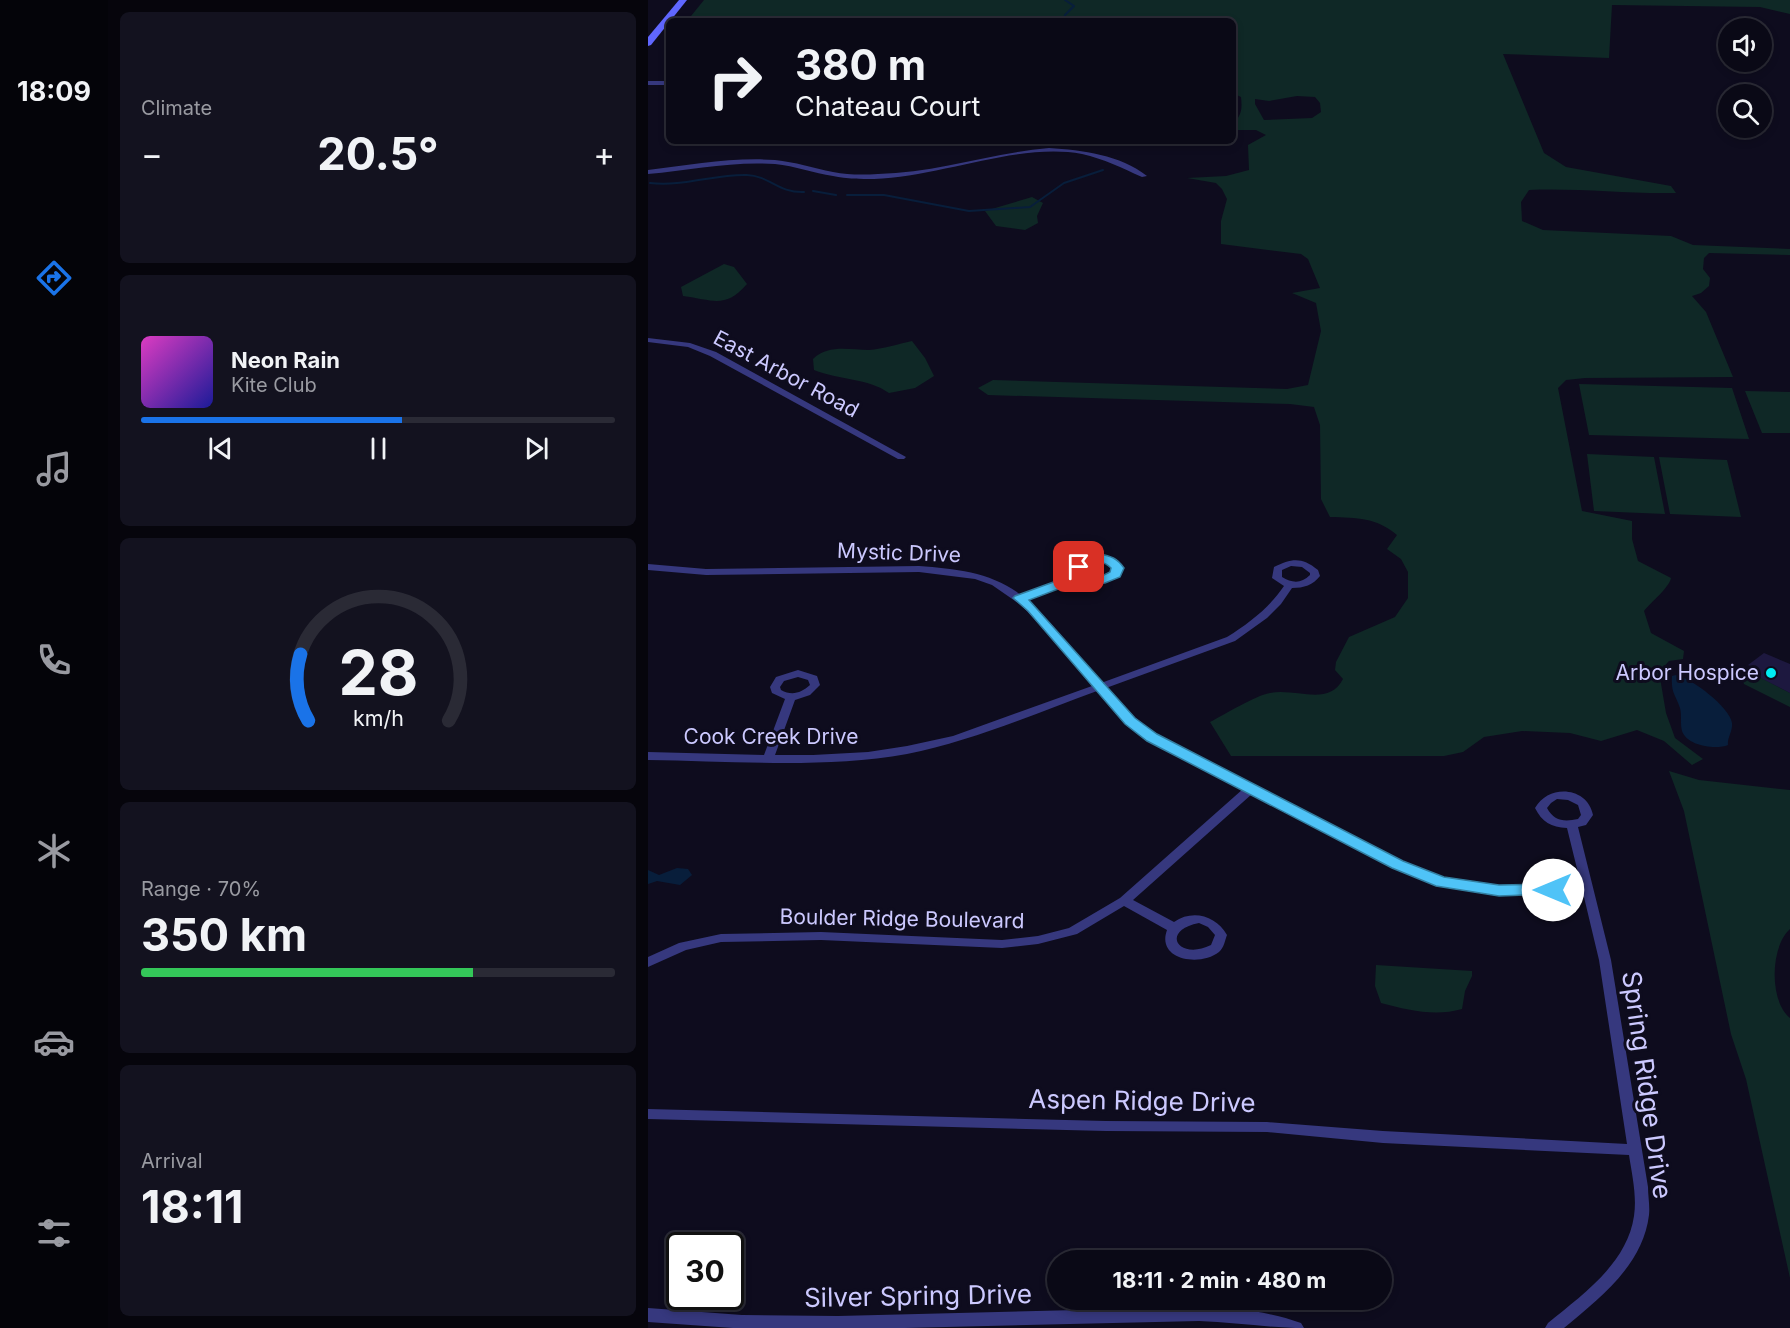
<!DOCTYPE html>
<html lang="en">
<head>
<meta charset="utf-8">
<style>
  body { margin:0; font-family:Inter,sans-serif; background:#13121f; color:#f1f3f6; height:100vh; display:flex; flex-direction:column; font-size:22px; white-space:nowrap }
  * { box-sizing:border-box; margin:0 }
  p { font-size:20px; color:#999aa1 }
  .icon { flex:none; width:33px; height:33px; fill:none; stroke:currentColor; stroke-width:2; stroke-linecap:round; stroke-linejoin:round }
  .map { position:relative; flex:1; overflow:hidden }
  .details { display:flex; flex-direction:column; gap:12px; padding:12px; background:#06050c; width:540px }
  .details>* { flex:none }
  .top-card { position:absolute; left:18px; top:18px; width:570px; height:126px; border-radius:9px; box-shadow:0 3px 9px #0003,0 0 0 2px #2a2a35; background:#0a0916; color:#f1f3f6; overflow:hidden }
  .tools { position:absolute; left:1070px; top:18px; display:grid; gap:12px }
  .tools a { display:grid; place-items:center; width:54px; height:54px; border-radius:50%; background:#0a0916; box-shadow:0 3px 9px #0003,0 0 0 2px #2a2a35; font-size:30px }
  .speed { position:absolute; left:18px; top:1232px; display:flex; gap:12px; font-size:30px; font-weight:700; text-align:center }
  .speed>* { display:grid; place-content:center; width:78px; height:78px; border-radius:50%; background:#0a0916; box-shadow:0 3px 9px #0003,0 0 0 2px #2a2a35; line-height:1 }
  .speed .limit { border:3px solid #111; border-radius:9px; background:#fff; color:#111 }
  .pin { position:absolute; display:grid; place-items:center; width:51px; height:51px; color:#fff; margin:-26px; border-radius:12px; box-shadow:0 3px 9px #0006 }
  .me { position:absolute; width:66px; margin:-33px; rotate:270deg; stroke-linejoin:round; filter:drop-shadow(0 0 4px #0008) }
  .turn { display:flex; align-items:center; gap:21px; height:126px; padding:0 30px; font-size:27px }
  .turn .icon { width:78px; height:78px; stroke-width:2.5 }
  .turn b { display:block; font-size:42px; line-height:51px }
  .big { font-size:45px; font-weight:700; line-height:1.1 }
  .details .widget { flex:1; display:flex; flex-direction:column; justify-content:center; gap:9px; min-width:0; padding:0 21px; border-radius:9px; background:#13121f }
  .details .dial { align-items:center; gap:0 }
  .dial svg { height:156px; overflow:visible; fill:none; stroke:#2a2a35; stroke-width:7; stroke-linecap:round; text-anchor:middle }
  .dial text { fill:#f1f3f6; stroke:none }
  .song { display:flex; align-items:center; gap:18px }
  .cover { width:72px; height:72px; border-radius:9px; background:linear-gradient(135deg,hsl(310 70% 55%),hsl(240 70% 35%)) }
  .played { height:6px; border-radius:3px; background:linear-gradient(90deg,#1a73e8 55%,#2a2a35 55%) }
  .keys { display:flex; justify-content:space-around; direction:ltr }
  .heat { display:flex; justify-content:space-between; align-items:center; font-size:33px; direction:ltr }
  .charge { height:9px; border-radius:4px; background:linear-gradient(90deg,#34c759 70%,#2a2a35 0) }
  .trip { position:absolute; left:399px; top:1250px; width:345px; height:60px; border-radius:30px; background:#0a0916; box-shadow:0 3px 9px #0003,0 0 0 2px #2a2a35; font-weight:700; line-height:60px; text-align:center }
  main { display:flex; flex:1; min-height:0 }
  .menu { display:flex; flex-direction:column; width:108px; justify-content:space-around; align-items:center; background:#040409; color:#999aa1 }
  .menu .icon { width:42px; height:42px }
  .menu .selected { color:#1a73e8 }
  .menu b { font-size:27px; color:#f1f3f6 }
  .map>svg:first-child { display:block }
  .green { fill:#0f2826; fill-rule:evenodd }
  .water { fill:#081e3b }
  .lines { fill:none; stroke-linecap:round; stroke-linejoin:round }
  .stream { stroke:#081e3b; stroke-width:2 }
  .building { fill:#1d183f }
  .street { fill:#36387e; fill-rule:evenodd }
  .secondary { fill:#6067ff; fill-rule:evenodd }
  .route { fill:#4fc3f7; stroke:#337fa1; stroke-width:1.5 }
  .poi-dot { fill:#00ecf4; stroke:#0e0c1e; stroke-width:2 }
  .labels { text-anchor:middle; stroke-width:6; stroke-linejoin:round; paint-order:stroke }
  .street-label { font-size:21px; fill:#ccc9ff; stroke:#0e0c1e }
  .poi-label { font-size:21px; fill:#ccc9ff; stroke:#0e0c1e; text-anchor:end }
  .near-street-label { font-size:26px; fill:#ccc9ff; stroke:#0e0c1e }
</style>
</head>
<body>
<main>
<nav class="menu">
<b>18:09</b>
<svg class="icon selected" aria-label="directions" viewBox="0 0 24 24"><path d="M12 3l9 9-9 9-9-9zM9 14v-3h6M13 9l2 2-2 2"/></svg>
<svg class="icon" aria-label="music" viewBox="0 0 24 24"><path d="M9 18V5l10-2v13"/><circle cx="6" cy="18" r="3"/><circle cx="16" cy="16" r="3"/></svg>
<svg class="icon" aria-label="phone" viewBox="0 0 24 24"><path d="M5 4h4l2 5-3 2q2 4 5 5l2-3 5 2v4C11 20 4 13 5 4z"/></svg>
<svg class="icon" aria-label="climate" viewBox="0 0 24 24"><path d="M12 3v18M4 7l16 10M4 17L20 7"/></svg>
<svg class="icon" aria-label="car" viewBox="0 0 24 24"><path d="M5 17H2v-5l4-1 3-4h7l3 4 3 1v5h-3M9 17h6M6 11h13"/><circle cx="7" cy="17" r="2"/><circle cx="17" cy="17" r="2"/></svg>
<svg class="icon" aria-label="filters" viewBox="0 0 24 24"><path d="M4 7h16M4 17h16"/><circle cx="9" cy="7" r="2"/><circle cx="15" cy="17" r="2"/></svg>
</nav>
<section class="details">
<div class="widget"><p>Climate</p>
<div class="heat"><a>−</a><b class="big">20.5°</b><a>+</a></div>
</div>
<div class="widget">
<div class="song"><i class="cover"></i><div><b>Neon Rain</b><p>Kite Club</p></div></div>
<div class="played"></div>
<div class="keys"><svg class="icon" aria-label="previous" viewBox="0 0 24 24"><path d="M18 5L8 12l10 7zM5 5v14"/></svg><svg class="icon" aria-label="pause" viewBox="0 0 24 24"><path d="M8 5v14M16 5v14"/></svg><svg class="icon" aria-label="next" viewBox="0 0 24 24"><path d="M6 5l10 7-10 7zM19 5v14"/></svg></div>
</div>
<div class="widget dial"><svg viewBox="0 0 100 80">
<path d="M14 69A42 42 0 1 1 86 69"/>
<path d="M14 69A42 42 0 0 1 10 35" stroke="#1a73e8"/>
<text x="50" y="56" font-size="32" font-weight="700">28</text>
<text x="50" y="72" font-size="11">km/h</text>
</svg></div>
<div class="widget"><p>Range · 70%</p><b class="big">350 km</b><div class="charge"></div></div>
<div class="widget"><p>Arrival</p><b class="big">18:11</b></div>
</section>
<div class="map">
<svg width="1142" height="1328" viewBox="0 0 1142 1328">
  <rect width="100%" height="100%" fill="#0e0c1e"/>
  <!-- green -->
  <path class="green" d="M 56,0 L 1142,0 L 1142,14 L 1112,7 L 964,5 L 961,58 L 855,54 L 896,153 L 918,167 L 1023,186 L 1028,193 C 978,194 930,188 881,190 L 873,202 L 874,221 L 895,230 L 1023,236 L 1045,245 L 1142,249 L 1142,255 L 1061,253 L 1056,258 L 1055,269 L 1062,278 L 1061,286 L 1053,293 L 1044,296 L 1058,312 L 1085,377 L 937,378 L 918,380 L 910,388 L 934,511 L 984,521 L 984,539 L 990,561 L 1023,578 C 1021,588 1003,602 996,611 L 1003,633 L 1036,651 L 1035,659 L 1021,661 L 1011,672 L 1018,713 L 1027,738 L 1055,759 L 1044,765 L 1016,741 L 989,730 L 953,741 L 922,733 L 874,731 L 836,737 L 815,752 L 796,756 L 583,756 L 562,722 C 578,714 606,696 622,693 C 649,688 681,707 695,679 L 687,670 L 688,662 L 701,637 L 747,617 L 760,598 L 760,572 L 753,559 L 739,549 L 749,535 C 727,517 710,518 682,517 L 673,499 L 672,425 L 666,407 L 642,404 L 340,395 L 330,388 L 345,380 L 639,389 L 660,385 L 673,331 L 668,303 L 644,293 L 672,288 L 660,259 L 653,254 L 573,244 L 573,221 L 579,199 L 574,189 L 568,183 L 539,178 L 578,176 L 601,170 L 600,145 L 618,135 L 608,130 L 585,130 L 585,122 L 588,121 C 594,113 594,107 593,97 L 585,93 L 585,21 L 39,21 ZM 649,96 L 667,97 L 672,103 L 673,112 L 664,118 L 616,120 L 607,104 L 607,99 L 621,101 Z
    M 384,197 L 395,203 L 389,216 L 390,223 L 377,230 L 348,226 L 337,211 Z
    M 76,264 L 86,267 L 99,284 C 77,309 66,300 35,296 L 33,287 Z
    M 264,341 L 277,358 L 286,376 L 267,388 L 241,393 C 220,378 191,380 166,370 L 165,359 C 181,344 201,350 221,350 C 235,349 250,344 264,341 Z
    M 931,384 L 1084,388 L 1101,439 L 941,435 Z
    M 1097,391 L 1142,392 L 1142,433 L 1114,433 Z
    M 939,454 L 1006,457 L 1017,514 L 946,511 Z
    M 1011,457 L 1079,460 L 1093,517 L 1022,514 Z
    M 1104,673 L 1142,693 L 1142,707 L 1096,684 L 1095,681 Z
    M 1021,771 L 1051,780 L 1142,790 L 1142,929 C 1122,947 1121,1001 1142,1018 L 1142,1278 L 1098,1079 L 1083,1034 L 1036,811 Z
    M 728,965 L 824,971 L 824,976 L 817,991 L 814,1009 C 787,1017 760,1010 733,1003 L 727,986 Z"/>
  <!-- water -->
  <path class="water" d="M 1028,675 C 1043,678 1082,707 1084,723 C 1085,731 1079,738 1080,745 C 1068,750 1039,746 1034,731 C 1032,724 1034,715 1032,708 C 1027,693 1023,694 1024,676 Z
    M 29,868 L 40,869 L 44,875 L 32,885 L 9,881 L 0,884 L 0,870 L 11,875 Z"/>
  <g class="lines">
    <!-- stream -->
    <path class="stream" d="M 415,21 L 417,15 L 426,6 L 417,0
      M 2,183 C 35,187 67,174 99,175 C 122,176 130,193 156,192
      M 165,191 L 188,195
      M 199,195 L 236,195 L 321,211 L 382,207 L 416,183 L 455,170"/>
  </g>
  <!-- building -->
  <path class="building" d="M 1116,653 L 1142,664 L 1142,693 L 1103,673 L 1108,669 L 1100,665 Z"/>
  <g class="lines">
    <!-- street -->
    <path class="street" d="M 0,81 L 21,81 L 21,85 L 0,85 Z
      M 401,148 C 435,150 472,155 499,176 L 494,177 C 474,168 456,159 434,154 C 371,142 293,177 226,179 C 213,179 199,179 185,176 C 166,173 147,166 127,164 C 85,161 42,170 0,174 L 0,170 C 42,165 85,157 127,160 C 147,162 165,168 185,172 C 200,175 215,175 230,174 C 288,173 344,153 401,148 Z
      M 0,338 L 42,343 L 68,352 L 258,457 L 256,459 L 250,459 L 62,356 L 40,347 L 0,342 Z
      M 451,555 C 462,556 468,559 475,568 L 470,576 L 463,581 L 447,583 L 434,580 L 379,600 L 404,625 L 453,683 L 579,637 C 601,623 621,608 636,586 L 624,578 L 626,567 C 644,558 654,557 670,570 L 672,576 C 665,585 656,588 644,588 L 633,604 L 619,618 L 587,641 L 458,688 L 483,714 L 508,735 L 753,862 L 796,878 L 851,886 L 933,885 L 919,828 C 903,827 894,822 887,808 C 901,783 940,787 945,815 L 938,825 L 930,827 L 963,960 L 1000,1187 C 1000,1196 1002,1206 1001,1215 C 995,1265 952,1298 916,1328 L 897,1328 L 900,1323 C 934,1295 979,1264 986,1216 C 989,1196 984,1175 981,1155 L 735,1143 L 619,1132 L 458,1131 L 0,1119 L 0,1109 L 458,1121 L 619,1122 L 735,1131 L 979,1144 L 951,960 L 935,893 L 851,894 L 790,885 L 745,868 L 604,794 L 485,900 L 526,922 C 545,909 568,916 579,935 C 577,940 576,948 571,952 C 552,967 508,960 519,930 L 476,906 L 429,934 L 390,944 L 354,948 L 173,940 L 73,942 L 38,950 L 0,967 L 0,957 L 31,943 L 73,934 L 173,932 L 354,940 L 390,936 L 421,928 L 472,898 L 595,789 L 500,739 L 475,719 L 449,691 C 386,714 324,741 259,754 C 174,769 86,761 0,760 L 0,752 L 116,755 L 137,699 L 124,693 L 122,687 L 128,677 L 150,670 L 169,676 L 172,685 L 162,695 L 147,700 L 127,755 L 165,755 L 220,752 L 259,746 L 305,736 L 444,686 L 396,629 L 373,605 L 344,585 L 327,579 L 271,572 L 58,575 L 0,570 L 0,564 L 58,569 L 271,566 C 308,569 343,572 373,595 L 429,575 L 426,567 L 437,558 ZM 455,561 L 465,568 L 463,572 L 451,577 L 438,574 L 436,568 C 442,563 448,561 455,561 ZM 643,566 L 654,567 L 662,573 L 662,575 C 653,584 644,583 634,577 L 634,570 ZM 150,677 L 160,680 L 162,685 C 153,693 144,696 133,690 L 132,687 L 136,681 ZM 909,799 L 920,800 L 930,805 L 933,815 L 930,819 C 916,822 906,821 899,808 L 903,803 ZM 551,923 L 560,927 L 567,935 L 563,945 C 531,961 511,931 551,923 Z
      M 551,1307 C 586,1308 620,1311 653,1323 L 656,1328 C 621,1328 586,1322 551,1321 L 257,1328 L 85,1328 L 0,1322 L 0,1308 L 94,1315 L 190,1316 Z"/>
    <!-- secondary -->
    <path class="secondary" d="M 31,0 L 39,0 L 3,45 L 0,46 L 0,37 Z"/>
  </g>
  <!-- route -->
  <path class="route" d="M 451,554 C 463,556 469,558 476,568 L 472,577 L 457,583 L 444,584 L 434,580 L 381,600 L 487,718 L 509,734 L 755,861 L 796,877 L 851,885 L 905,884 L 911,886 L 913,890 L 911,894 L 851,896 L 788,886 L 744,868 L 499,741 L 477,724 L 380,611 L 365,598 L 367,596 L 430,573 L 454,576 L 462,572 L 463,568 C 451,556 444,567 431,571 L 425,567 L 434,558 Z"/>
  <!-- markers -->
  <circle class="poi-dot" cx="1123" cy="673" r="6"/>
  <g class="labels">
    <!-- street labels -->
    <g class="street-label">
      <text transform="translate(138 374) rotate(28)" y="7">East Arbor Road</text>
      <text transform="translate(251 553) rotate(2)" y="7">Mystic Drive</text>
      <text x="123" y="744">Cook Creek Drive</text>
      <text transform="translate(254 919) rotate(1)" y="7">Boulder Ridge Boulevard</text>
    </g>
    <!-- poi labels -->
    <g class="poi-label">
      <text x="1111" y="680">Arbor Hospice</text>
    </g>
    <!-- near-street labels -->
    <g class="near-street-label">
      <text transform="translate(999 1085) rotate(82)" y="9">Spring Ridge Drive</text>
      <text transform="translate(494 1101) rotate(1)" y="9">Aspen Ridge Drive</text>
      <text transform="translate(270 1296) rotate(-1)" y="9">Silver Spring Drive</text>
    </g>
  </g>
</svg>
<div class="tools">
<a><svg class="icon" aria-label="sound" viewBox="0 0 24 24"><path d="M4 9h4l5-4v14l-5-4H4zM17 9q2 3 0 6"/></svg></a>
<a><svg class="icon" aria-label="search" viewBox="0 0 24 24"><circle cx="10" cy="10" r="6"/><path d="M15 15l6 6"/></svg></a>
</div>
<div class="speed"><div class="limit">30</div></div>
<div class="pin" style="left:431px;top:567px;background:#d93025"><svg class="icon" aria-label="arrive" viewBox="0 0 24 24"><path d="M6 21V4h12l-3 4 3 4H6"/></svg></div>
<svg class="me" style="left:905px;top:890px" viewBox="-20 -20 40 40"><circle r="19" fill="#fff"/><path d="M0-13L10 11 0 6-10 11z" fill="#4fc3f7"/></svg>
<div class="trip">18:11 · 2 min · 480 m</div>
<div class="top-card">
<div class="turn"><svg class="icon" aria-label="right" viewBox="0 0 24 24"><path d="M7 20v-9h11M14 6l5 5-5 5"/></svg><div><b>380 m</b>Chateau Court</div></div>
</div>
</div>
</main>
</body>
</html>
